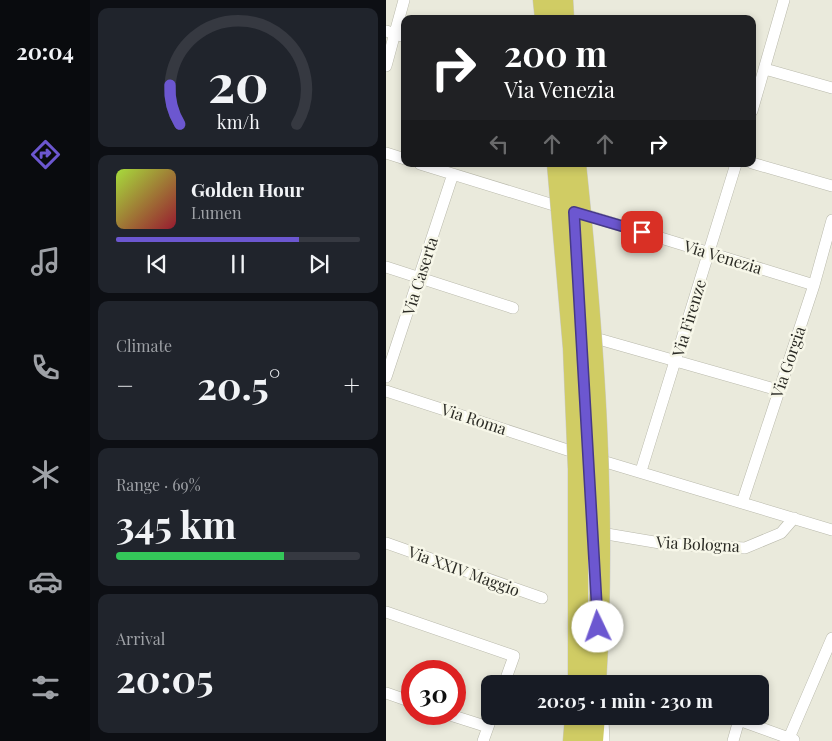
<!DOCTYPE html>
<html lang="en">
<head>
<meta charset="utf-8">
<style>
  body { margin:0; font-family:"Playfair Display",serif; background:#20242c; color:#f1f3f6; height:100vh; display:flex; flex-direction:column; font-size:19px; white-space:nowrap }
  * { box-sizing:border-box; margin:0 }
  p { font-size:16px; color:#9ea1a6 }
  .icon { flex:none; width:28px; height:28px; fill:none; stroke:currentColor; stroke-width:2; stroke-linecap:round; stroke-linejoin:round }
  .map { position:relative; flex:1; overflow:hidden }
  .details { display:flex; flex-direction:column; gap:8px; padding:8px; background:#0d0f14; width:296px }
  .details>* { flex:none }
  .top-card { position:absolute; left:15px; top:15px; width:355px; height:152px; border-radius:10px; box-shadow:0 2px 8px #0003; background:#202124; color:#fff; overflow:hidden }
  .speed { position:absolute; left:15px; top:660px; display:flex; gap:10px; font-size:25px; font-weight:700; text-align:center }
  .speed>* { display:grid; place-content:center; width:65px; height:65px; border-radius:50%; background:#171b24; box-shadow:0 2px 8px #0003; line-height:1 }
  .speed .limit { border:8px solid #d22; background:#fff; color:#111 }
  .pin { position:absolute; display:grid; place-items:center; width:42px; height:42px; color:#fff; margin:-21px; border-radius:10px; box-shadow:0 2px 8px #0006 }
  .me { position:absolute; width:55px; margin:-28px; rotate:357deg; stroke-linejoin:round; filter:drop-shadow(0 0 4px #0008) }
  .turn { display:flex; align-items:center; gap:18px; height:105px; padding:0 20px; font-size:22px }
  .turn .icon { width:65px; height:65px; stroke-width:2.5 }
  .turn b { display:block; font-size:35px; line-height:42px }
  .lanes { display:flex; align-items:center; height:48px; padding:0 20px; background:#0003; justify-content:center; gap:25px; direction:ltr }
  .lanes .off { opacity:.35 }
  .big { font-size:38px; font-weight:700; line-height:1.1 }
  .details .tile { flex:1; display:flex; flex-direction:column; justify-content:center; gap:8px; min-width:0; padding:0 18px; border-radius:10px; background:#20242c }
  .details .dial { align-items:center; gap:0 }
  .dial svg { height:130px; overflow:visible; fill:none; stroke:#363941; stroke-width:7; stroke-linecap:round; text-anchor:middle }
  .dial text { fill:#f1f3f6; stroke:none }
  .song { display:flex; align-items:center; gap:15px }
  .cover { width:60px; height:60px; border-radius:8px; background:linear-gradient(135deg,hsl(80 70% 55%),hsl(350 70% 35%)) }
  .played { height:5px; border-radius:2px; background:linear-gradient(90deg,#6c57d0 75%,#363941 75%) }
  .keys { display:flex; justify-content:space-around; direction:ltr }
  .heat { display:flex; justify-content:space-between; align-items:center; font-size:28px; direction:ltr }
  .charge { height:8px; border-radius:4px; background:linear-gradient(90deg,#34c759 69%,#363941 0) }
  .trip { position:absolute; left:95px; top:675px; width:288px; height:50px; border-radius:10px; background:#171b24; box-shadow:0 2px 8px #0003; font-weight:700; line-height:50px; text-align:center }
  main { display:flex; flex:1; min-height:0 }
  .dock { display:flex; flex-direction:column; width:90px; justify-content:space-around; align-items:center; background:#090b0e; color:#9ea1a6 }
  .dock .icon { width:35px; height:35px }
  .dock .active { color:#6c57d0 }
  .dock b { font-size:22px; color:#f1f3f6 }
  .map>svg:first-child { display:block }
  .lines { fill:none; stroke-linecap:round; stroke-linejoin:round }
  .street-casing { stroke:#b9b9ab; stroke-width:12 }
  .highway-casing { stroke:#ccccca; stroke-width:21 }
  .street { stroke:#fff; stroke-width:11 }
  .highway { stroke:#d0cc64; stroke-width:20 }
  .highway-bridge-casing { stroke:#ccccca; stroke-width:21; stroke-linecap:butt }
  .highway-bridge { stroke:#d0cc64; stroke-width:20 }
  .route-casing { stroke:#463987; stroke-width:12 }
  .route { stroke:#6c57d0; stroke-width:9 }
  .labels { text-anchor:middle; stroke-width:5; stroke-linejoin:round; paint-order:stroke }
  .street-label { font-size:16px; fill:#2a2a24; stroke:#f7f7e9 }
</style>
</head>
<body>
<main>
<nav class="dock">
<b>20:04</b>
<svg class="icon active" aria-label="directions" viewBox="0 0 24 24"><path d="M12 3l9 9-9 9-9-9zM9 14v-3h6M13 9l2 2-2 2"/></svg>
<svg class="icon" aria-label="music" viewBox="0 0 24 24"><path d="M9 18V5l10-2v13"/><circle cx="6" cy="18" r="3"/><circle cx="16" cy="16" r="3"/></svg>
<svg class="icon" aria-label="phone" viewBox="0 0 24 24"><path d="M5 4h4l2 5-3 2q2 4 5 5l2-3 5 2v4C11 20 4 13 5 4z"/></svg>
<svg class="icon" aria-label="climate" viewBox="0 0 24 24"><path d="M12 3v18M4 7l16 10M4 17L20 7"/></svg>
<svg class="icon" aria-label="car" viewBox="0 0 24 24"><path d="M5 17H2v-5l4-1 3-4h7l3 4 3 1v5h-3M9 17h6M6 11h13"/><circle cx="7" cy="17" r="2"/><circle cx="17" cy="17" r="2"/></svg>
<svg class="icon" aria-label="filters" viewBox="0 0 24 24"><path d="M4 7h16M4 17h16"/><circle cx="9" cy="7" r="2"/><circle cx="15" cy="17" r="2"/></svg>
</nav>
<section class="details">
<div class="tile dial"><svg viewBox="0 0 100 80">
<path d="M14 69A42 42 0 1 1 86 69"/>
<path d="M14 69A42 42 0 0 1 8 45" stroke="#6c57d0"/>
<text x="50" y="56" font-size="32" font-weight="700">20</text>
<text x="50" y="72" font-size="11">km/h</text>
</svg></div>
<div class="tile">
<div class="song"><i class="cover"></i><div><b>Golden Hour</b><p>Lumen</p></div></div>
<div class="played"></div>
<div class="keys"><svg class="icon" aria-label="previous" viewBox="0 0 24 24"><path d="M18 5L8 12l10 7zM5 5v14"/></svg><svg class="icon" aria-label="pause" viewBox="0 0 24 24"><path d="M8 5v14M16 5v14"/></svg><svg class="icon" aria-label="next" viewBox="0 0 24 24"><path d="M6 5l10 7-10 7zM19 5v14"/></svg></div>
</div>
<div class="tile"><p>Climate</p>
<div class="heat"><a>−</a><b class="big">20.5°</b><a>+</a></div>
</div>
<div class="tile"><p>Range · 69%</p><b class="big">345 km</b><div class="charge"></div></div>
<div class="tile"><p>Arrival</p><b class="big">20:05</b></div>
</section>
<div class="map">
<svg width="446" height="741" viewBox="0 0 446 741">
  <rect width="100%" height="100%" fill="#eaeadc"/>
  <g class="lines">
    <!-- street casing -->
    <g class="street-casing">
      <path id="street" d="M 0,31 L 19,37
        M 0,66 L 18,0
        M 379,69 L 446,88
        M 366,111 L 398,0
        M 0,153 L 19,159
        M 366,163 L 446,186
        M 34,164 L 428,285
        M 0,267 L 127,308
        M 202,336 L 392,390
        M 0,377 L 67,174
        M 0,391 L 203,457 L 446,530
        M 255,471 L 350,164
        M 356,503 L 428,285 L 446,220
        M 209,532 L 280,544 L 359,548 L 395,533 L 408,518
        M 0,543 L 156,598
        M 0,612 L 128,656 L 118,684
        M 0,693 L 26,702
        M 61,714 L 102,727
        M 217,720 L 218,741
        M 403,738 L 446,638
        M 97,741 L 106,716
        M 347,741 L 353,720 L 408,740"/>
    </g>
    <!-- highway casing -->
    <g class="highway-casing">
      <path id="highway" d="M 157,0 L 159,19
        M 177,0 L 178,19
        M 187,741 L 189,716
        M 207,741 L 209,716"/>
    </g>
    <!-- street -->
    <use href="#street" class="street"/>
    <!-- highway -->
    <use href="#highway" class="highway"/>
    <!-- highway-bridge casing -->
    <g class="highway-bridge-casing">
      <path id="highway-bridge" d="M 171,164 L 187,348 L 192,469 L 192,684
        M 190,164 C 208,336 221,511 210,684"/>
    </g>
    <!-- highway-bridge -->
    <use href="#highway-bridge" class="highway-bridge"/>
  </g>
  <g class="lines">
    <!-- route casing -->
    <g class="route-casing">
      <path id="route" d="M 212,627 L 188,212 L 256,232"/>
    </g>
    <!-- route -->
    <use href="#route" class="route"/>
  </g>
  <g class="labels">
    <!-- street labels -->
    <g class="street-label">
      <text transform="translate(337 257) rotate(17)" y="6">Via Venezia</text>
      <text transform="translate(34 276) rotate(-72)" y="6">Via Caserta</text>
      <text transform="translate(303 318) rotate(-73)" y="6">Via Firenze</text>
      <text transform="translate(402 362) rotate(-71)" y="6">Via Gorgia</text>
      <text transform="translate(88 419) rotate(18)" y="6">Via Roma</text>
      <text transform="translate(312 544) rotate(3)" y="6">Via Bologna</text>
      <text transform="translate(78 571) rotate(20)" y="6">Via XXIV Maggio</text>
    </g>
  </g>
</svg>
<div class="speed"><div class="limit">30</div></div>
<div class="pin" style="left:256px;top:232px;background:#d93025"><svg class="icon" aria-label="arrive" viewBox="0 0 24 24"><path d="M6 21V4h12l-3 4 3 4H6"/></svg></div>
<svg class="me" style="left:212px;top:627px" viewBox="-20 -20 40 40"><circle r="19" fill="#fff"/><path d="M0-13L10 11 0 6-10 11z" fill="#6c57d0"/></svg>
<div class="trip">20:05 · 1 min · 230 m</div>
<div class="top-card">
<div class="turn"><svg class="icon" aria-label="right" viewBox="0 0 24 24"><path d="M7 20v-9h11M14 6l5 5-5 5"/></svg><div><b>200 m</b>Via Venezia</div></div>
<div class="lanes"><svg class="icon off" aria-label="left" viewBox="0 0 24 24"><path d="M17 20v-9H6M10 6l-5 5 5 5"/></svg><svg class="icon off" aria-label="ahead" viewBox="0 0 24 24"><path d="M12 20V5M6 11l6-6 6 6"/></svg><svg class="icon off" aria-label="ahead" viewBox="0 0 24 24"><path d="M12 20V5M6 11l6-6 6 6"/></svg><svg class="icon" aria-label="right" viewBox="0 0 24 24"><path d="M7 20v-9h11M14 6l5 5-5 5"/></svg></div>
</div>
</div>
</main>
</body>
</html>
